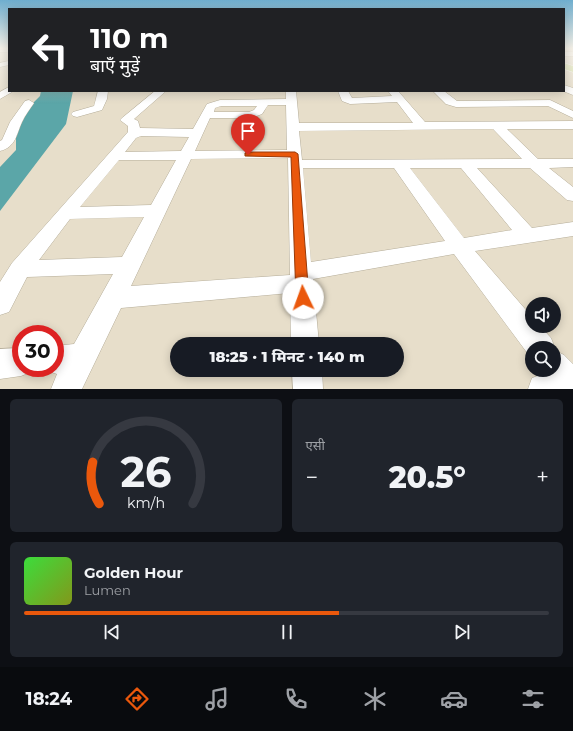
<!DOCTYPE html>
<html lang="hi">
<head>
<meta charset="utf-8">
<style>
  body { margin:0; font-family:Montserrat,"Noto Sans Devanagari",sans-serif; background:#20242c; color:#f1f3f6; height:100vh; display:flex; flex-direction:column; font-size:15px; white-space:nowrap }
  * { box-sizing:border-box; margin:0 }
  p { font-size:13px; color:#9ea1a6 }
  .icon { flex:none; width:22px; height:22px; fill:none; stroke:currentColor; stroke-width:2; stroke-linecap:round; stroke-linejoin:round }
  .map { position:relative; height:389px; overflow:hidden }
  .side { display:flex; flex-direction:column; gap:10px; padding:10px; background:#0d0f14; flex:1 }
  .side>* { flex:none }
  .hud { position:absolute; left:8px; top:8px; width:557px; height:84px; border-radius:0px; box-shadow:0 2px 10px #0003; background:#202124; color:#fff; overflow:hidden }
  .buttons { position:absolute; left:525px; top:297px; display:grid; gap:8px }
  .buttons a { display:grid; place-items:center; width:36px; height:36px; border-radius:50%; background:#171b24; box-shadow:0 2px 10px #0003; font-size:20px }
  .speed { position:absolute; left:12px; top:325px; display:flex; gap:8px; font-size:20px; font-weight:700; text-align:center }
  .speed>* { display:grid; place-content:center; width:52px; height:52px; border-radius:50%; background:#171b24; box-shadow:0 2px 10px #0003; line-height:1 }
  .speed .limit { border:6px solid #d22; background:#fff; color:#111 }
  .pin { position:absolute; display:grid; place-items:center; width:34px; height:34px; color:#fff; margin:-41px -17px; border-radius:50% 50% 50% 0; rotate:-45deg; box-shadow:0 0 4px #0007 }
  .pin .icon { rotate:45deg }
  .me { position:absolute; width:44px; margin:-22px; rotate:357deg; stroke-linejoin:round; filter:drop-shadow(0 0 3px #0008) }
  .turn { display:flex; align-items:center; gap:14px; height:84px; padding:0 16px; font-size:18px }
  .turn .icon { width:52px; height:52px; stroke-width:2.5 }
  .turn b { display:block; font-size:28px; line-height:34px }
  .big { font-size:30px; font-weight:800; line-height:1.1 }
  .side .tile { flex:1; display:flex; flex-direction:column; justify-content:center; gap:6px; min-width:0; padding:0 14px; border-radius:6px; background:#20242c }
  .side .dial { align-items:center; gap:0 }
  .dial svg { height:104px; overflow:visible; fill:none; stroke:#363941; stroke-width:7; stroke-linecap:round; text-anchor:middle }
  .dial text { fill:#f1f3f6; stroke:none }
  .song { display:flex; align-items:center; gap:12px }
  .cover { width:48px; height:48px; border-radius:6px; background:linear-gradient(135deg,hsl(120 70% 55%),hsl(70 70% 35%)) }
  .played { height:4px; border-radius:2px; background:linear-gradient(90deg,#ea580c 60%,#363941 60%) }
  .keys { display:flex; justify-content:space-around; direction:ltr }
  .heat { display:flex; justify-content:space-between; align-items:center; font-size:22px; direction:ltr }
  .side .tiles { flex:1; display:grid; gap:10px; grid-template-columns:1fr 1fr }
  .tile:last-child { grid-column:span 2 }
  .trip { position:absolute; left:170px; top:337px; width:234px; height:40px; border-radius:20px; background:#171b24; box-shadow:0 2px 10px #0003; font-weight:800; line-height:40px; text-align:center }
  .tab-bar { display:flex; height:64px; justify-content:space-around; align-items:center; background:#090b0e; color:#9ea1a6 }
  .tab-bar .icon { width:28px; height:28px }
  .tab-bar .on { color:#ea580c }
  .tab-bar b { font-size:18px; color:#f1f3f6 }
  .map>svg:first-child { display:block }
  .water { fill:#5ba6a8 }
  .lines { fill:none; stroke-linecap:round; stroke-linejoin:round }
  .minor-casing { stroke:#b5ad99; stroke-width:1 }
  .major-casing { stroke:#fff; stroke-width:1 }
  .minor { fill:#fff; fill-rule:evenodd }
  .major { fill:#d6e2a3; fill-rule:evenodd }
  .route { fill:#ea580c; stroke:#983908 }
</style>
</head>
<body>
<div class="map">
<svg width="573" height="389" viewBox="0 0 573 389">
  <rect width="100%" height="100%" fill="#e7deca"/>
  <!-- water -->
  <path class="water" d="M 41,91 L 73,91 L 66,124 L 0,211 L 0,167 L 16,150 L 16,128 L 31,105 L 40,96 Z"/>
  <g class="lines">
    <!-- minor casing -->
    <g class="minor-casing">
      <path id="minor" d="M 0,48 L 9,48 L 9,52 L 0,52 Z
        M 564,52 L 573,52 L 573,56 L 564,56 Z
        M 9,61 L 9,65 L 0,67 L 0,63 Z
        M 564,85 L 573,88 L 573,95 L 563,91 Z
        M 9,87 L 9,91 L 13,91 L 12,92 L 0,99 L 0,92 Z
        M 98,91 L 108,91 L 107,99 L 102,110 L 77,117 L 73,116 L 71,114 L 73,112 L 94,106 Z
        M 155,91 L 166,91 L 134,119 L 138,121 L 140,128 L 193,129 L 207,104 L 220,100 L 286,99 L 286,91 L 296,91 L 299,123 L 413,123 L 397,102 L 350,104 L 342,101 L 338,91 L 348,91 L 352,98 L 392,96 L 388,91 L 398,91 L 425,122 L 573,121 L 573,129 L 507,129 L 538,159 L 573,159 L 573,167 L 549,168 L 573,187 L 573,201 L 567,200 L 530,168 L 477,168 L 532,228 L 573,222 L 573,236 L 475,251 L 532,317 L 532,326 L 540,326 L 551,338 L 555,348 L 554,350 L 554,348 L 532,348 L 531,358 L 454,254 L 313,279 L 319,344 L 291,344 L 290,293 L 121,308 L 82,389 L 51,389 L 57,374 L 45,370 L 44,368 L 55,368 L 55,346 L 74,344 L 113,274 L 27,277 L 9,312 L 0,315 L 0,282 L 12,263 L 128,132 L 128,126 L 120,120 L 122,118 ZM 268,105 L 286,105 L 287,150 L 195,151 L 210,118 L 251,118 L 262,114 ZM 221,106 L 257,106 L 254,110 L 249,112 L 214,112 L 215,108 ZM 493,129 L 522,159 L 302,160 L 299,131 ZM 141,136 L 189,137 L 181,151 L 125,152 L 136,138 ZM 288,158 L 290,275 L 131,286 L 191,159 ZM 119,160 L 176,160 L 151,205 L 80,207 ZM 303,168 L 394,168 L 445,241 L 311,262 ZM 410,168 L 461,168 L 512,230 L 464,238 ZM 144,217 L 122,257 L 39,260 L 70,219 Z
        M 433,91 L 444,91 L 457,101 L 550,100 L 573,111 L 573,118 L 548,106 L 456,107 L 446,104 Z
        M 29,100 L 34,103 C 30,109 25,115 22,122 C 16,135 16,147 0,151 L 0,141 L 2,140 L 10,122 L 25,101 Z
        M 21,348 L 21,368 L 33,368 L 31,372 L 21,376 L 0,379 L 0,349 Z
        M 554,350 L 564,355 L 573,364 L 573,389 L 528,389 L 532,378 L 543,374 L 542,370 L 554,370 Z
        M 292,370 L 322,370 L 323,389 L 293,389 Z"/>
    </g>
    <!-- major casing -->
    <g class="major-casing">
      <path id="major" d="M 564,63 L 573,66 L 573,72 L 564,69 Z"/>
    </g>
    <!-- minor -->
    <use href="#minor" class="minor"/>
    <!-- major -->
    <use href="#major" class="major"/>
  </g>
  <!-- sky -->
  <linearGradient id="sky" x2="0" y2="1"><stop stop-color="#6faece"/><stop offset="0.47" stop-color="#f4f0e7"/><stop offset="1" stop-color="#f4f0e7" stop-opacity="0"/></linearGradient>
  <rect width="573" height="103" fill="url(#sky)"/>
  <!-- route -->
  <path class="route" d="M 248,152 L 295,152 L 298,154 L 309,298 L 307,302 L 303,304 L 298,302 L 296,298 L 291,157 L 245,156 L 245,153 Z"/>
</svg>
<div class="buttons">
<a><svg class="icon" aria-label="sound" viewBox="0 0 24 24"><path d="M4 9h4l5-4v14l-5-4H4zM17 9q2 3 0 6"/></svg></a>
<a><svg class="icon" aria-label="search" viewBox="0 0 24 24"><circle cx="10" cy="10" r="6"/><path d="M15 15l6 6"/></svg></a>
</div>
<div class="speed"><div class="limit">30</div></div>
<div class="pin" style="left:248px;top:155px;background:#d93025"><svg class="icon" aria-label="arrive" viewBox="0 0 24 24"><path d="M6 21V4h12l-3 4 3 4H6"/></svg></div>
<svg class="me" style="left:303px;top:298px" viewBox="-20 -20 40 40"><circle r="19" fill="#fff"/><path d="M0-13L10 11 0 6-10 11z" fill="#ea580c"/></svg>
<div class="trip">18:25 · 1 मिनट · 140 m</div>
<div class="hud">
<div class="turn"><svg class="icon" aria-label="left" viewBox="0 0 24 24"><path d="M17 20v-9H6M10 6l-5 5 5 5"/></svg><div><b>110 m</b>बाएँ मुड़ें</div></div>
</div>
</div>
<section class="side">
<div class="tiles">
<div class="tile dial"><svg viewBox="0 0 100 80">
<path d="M14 69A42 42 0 1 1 86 69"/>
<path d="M14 69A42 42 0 0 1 9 37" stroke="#ea580c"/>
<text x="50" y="56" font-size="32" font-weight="700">26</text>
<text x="50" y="72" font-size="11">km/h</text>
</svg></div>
<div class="tile"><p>एसी</p>
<div class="heat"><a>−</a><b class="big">20.5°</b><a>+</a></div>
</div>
<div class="tile">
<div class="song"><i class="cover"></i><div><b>Golden Hour</b><p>Lumen</p></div></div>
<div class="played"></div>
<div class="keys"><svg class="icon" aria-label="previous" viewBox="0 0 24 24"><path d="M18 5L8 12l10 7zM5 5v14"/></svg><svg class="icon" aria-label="pause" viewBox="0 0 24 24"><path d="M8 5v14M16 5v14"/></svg><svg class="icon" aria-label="next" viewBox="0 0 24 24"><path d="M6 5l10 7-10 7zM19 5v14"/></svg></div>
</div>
</div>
</section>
<nav class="tab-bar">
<b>18:24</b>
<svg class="icon on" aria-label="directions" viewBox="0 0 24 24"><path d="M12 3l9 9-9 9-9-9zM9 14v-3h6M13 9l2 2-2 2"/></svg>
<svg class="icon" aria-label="music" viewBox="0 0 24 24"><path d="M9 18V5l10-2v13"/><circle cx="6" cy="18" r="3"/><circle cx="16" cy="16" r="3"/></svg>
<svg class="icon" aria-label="phone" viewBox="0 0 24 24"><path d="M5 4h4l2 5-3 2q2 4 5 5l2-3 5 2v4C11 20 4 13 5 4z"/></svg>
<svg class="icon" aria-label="climate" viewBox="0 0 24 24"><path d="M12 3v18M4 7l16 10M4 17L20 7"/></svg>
<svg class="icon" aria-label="car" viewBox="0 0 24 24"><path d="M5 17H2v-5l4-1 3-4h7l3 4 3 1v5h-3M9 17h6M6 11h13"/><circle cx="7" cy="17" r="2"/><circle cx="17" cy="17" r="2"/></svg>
<svg class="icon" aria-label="filters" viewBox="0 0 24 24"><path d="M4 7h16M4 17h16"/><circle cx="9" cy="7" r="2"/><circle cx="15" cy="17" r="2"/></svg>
</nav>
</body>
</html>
